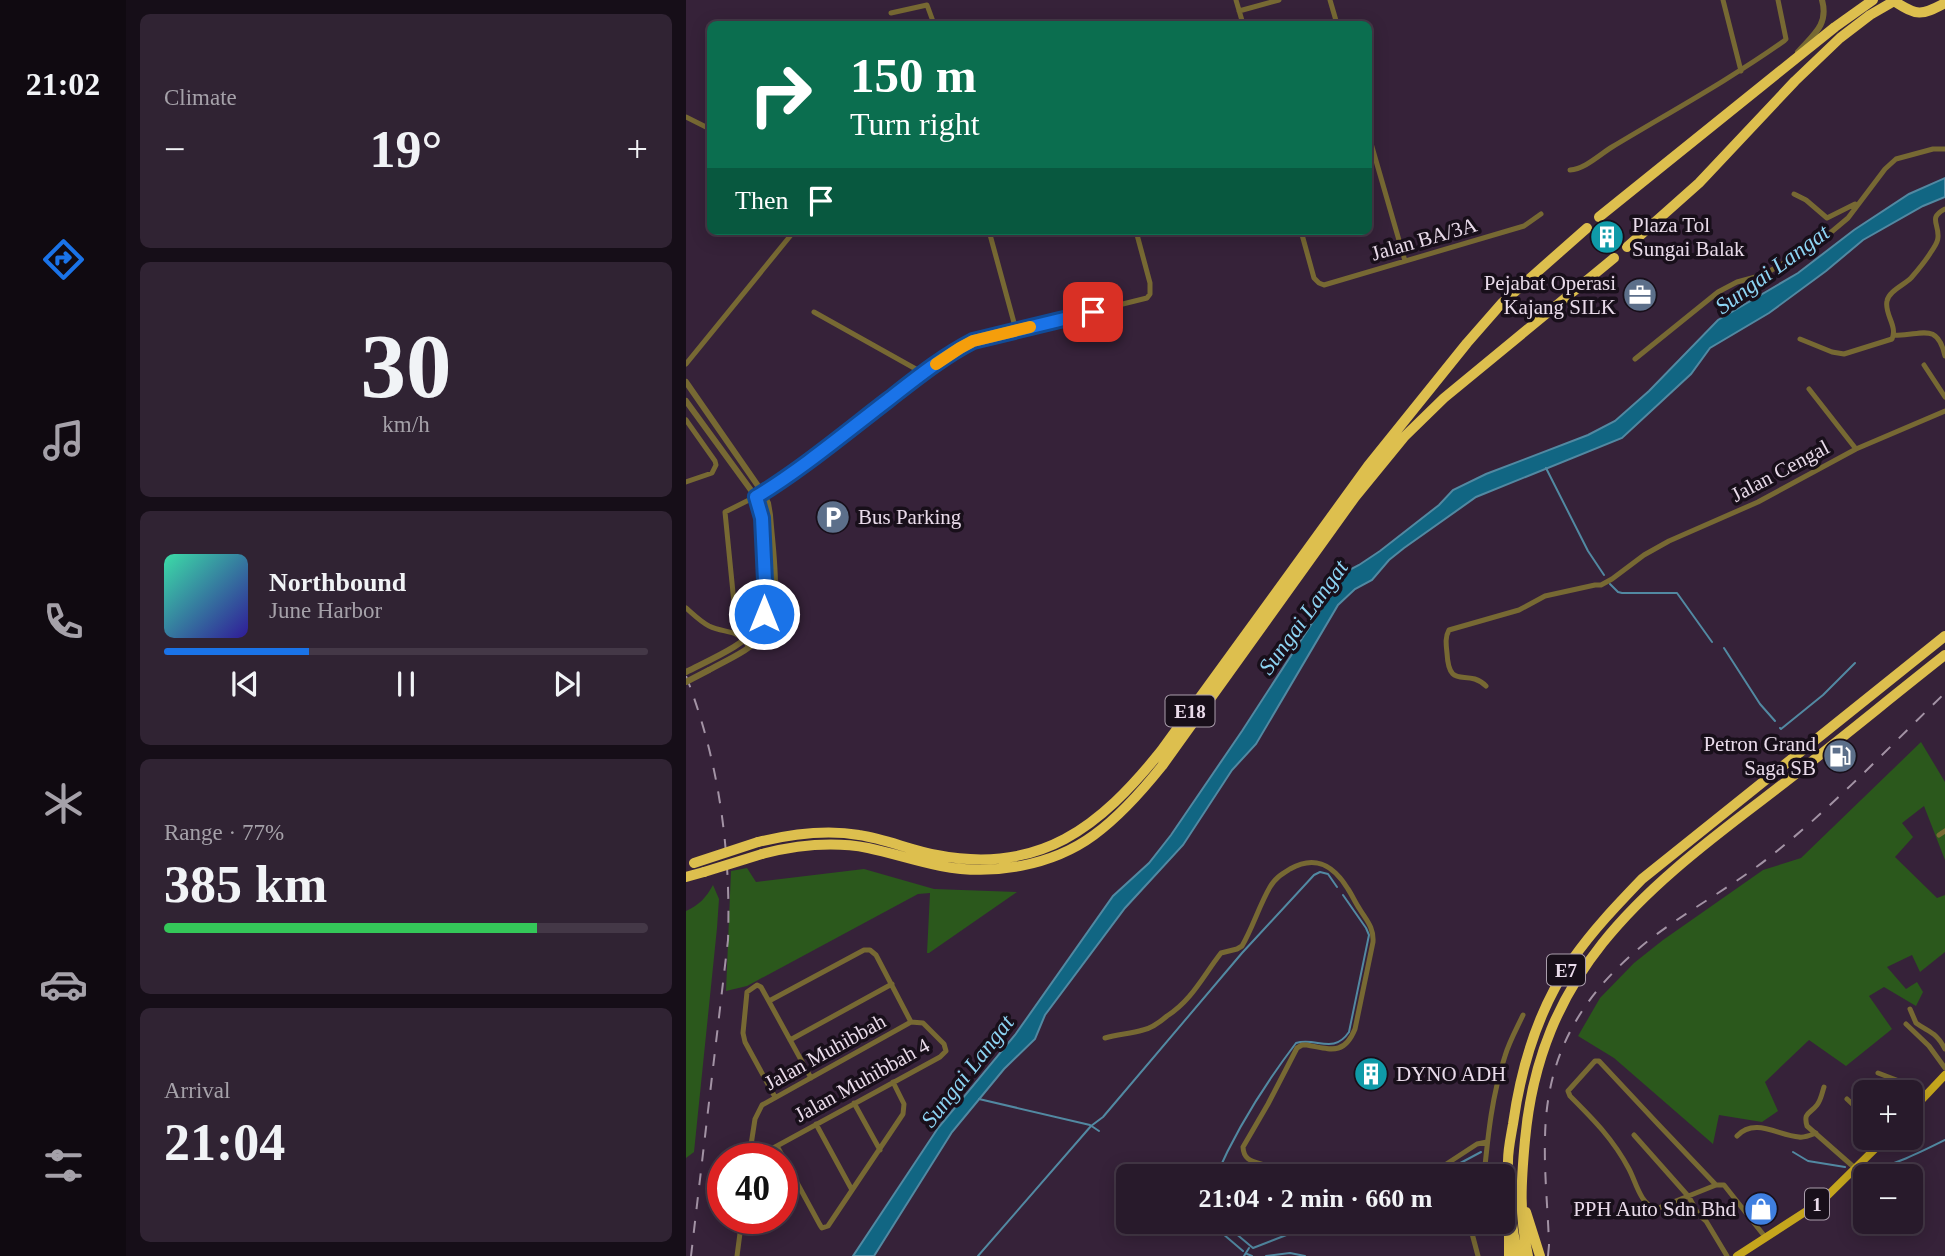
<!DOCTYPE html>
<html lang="en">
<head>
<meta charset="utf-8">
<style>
  body { margin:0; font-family:Georgia,serif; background:#302333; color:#f1f3f6; height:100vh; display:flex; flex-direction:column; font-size:26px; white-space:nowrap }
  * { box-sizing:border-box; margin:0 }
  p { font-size:23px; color:#a5a1a9 }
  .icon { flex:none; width:38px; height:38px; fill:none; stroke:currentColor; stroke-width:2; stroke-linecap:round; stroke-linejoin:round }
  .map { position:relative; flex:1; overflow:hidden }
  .sheet { display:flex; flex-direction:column; gap:14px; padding:14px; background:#160e18; width:560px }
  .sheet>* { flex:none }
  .guide { position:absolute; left:21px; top:21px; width:665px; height:214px; border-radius:10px; box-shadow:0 4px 18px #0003,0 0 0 2px #443847; background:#0b6e4f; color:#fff; overflow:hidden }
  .controls { position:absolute; left:1167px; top:1080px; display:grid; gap:14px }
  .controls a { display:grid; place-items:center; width:70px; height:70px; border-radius:10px; background:#281a2b; box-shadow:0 4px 18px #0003,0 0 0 2px #443847; font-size:35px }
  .speed { position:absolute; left:21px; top:1143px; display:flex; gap:14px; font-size:35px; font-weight:700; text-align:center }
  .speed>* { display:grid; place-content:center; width:91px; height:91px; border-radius:50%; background:#281a2b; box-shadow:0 4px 18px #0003,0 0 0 2px #443847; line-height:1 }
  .speed .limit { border:10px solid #d22; background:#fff; color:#111 }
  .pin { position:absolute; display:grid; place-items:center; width:60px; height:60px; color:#fff; margin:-30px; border-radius:14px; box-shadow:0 4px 10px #0006 }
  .me { position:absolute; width:77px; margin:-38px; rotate:0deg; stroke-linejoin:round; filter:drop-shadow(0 0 5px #0008) }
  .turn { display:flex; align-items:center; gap:24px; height:147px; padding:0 28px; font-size:32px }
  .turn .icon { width:91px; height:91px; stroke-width:2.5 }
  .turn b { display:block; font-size:49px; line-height:60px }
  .then { display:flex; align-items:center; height:66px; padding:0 28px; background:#0003; gap:14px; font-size:26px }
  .big { font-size:52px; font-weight:700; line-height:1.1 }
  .sheet .widget { flex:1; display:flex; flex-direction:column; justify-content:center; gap:10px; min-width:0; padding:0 24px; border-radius:10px; background:#302333 }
  .sheet .dial { align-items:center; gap:0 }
  .dial b { font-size:91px; line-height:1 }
  .song { display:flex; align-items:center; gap:21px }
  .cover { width:84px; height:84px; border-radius:10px; background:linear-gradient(135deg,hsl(160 70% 55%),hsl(250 70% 35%)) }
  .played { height:7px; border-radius:4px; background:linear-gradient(90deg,#1a73e8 30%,#443847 30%) }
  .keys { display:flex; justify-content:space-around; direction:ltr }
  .heat { display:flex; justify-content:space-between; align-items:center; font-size:38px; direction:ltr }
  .charge { height:10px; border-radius:5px; background:linear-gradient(90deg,#34c759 77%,#443847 0) }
  .trip { position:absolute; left:430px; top:1164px; width:399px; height:70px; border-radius:10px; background:#281a2b; box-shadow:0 4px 18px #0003,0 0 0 2px #443847; font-weight:700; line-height:70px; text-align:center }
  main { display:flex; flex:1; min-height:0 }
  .tabs { display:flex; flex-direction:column; width:126px; justify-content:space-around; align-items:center; background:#100a11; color:#a5a1a9 }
  .tabs .icon { width:49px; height:49px }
  .tabs .on { color:#1a73e8 }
  .tabs b { font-size:32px; color:#f1f3f6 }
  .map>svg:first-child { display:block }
  .green { fill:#2b581c }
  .water { fill:#116683; stroke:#5289a2; stroke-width:2 }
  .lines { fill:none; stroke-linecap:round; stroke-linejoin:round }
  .stream { stroke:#5289a2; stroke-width:2 }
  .minor { stroke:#776933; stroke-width:5 }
  .tertiary { stroke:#776933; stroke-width:6 }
  .primary { stroke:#c5a61d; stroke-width:8 }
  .motorway { stroke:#ddbf4e; stroke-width:10 }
  .rail { stroke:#a393a5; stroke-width:2; stroke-dasharray:12 12; stroke-linecap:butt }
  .tertiary-bridge { stroke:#776933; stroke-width:6 }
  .motorway-bridge { stroke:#ddbf4e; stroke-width:10 }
  .route-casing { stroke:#114b97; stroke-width:18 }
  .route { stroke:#1a73e8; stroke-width:12 }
  .slow { stroke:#f59e0b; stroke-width:12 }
  .labels { text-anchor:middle; stroke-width:7; stroke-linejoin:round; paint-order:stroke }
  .shield { fill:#180f1a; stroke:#aa9eac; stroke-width:2 }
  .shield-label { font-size:19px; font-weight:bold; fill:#e9dbea }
  .poi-label { font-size:21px; fill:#e9dbea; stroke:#180f1a; text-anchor:start }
  .street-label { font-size:21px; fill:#e9dbea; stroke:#180f1a }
  .water-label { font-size:23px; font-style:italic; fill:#8dd4f3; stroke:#180f1a }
</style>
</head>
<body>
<main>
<nav class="tabs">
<b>21:02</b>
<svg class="icon on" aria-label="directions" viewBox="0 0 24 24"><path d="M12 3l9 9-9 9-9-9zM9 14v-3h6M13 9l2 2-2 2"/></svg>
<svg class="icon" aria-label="music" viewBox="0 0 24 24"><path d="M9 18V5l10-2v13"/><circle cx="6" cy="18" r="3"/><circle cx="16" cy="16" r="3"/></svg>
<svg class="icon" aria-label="phone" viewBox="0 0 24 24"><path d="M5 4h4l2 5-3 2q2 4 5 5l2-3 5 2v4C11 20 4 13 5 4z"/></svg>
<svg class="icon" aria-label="climate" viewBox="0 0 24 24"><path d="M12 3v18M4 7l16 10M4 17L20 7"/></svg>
<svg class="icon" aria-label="car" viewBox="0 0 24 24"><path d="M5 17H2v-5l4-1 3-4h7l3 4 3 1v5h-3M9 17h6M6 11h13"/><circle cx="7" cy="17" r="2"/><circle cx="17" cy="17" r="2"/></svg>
<svg class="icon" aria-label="filters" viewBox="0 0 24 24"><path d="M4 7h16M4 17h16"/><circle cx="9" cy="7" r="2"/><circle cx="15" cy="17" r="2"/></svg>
</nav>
<section class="sheet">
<div class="widget"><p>Climate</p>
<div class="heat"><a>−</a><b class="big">19°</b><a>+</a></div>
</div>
<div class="widget dial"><b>30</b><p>km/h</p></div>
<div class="widget">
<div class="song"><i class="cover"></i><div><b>Northbound</b><p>June Harbor</p></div></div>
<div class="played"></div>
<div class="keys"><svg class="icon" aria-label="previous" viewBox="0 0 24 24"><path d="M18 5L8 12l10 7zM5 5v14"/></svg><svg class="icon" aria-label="pause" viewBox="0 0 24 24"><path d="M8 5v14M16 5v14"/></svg><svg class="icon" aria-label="next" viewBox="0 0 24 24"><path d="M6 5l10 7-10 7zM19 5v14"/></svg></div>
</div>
<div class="widget"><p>Range · 77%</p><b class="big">385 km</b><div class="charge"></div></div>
<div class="widget"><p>Arrival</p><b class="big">21:04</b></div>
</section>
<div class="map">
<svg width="1259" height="1256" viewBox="0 0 1259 1256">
  <rect width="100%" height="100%" fill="#362239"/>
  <!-- green -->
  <path class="green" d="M 1235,742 L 1259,782 L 1259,860 L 1238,806 L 1216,823 L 1227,837 L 1209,857 L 1251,898 L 1259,895 L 1259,952 L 1234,972 L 1226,955 L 1201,967 L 1220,989 L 1231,982 L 1237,992 L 1230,1006 L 1198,987 L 1183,996 L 1206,1029 L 1160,1066 L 1123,1040 L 1079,1082 L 1092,1111 L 1076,1122 L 1033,1115 L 1027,1144 L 928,1058 L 892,1036 L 914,998 L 948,963 L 977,940 L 1077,870 L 1115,858 Z
    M 61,868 L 70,882 L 178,869 L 248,889 L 331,892 L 243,953 L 241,953 L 244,893 L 232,894 L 61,986 L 40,991 L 45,871 Z
    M 27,885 L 33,899 L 31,928 L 8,1152 L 0,1158 L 0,911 C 13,905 20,898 27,885 Z"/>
  <!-- water -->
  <path class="water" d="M 1259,178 L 1259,197 L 1237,206 L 1177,240 L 1140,271 L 1083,313 L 1024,348 L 1005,374 L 936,438 L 790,497 L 718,548 L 703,560 L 686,580 L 669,589 L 652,605 L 570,744 L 546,770 L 497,845 L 439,908 L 359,1015 L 349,1039 L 318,1069 L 266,1132 L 188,1256 L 167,1256 L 252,1128 L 329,1035 L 427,896 L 463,863 L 485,835 L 556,731 L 630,617 L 651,584 L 650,577 L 673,565 L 694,551 L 753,505 L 767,490 L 800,474 L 902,435 L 929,421 L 963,391 L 1032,320 L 1112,273 L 1168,230 L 1223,194 Z"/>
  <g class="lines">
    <!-- stream -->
    <path class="stream" d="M 860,468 L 902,551 L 918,575
      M 924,584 L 932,592 L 936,593 L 991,593 L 1026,642
      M 1038,648 L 1074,704 L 1089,721
      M 1094,728 L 1095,729 L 1137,695 L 1169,663
      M 293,1099 L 404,1125 L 413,1131
      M 1107,1152 L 1122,1161 L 1159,1167
      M 1179,1171 C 1207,1166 1233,1153 1259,1140
      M 530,1176 C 551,1128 579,1084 610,1043 C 631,1037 647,1055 663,1032 L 683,935 L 680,928 L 657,895
      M 750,1176 L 795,1152
      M 518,1222 L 530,1228 L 557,1251
      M 536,1222 L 567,1248 L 621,1227 L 632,1222
      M 561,1254 L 566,1256
      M 292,1256 L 405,1126 L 417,1117 L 556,953 L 628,875 L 634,872 L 642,874 L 651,887
      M 558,1256 L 563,1248
      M 580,1256 L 604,1253 L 619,1256"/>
    <!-- minor -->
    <path class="minor" d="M 550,0 L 557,24
      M 644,0 L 651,24
      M 1037,0 L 1055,71
      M 553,11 L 593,0
      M 205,13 L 241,5 L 248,24
      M 0,117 L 24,129
      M 682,133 L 719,261
      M 884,170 C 899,169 913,155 926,147 C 984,112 1043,80 1098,41 L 1100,39 L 1092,0
      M 1108,194 L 1120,200 L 1141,218 L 1169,204
      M 303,231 L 330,330
      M 615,231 L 628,278 L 633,283 L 638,285 L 838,226 L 855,214
      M 128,312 L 237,373
      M 1208,335 C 1233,337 1251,320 1259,356
      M 1114,339 L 1146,352 L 1158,354 L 1206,339 C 1212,326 1198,314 1201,301 C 1203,291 1218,285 1225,278 C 1232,270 1239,262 1245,252 C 1248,247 1252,243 1252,237 C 1253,223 1242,218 1259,209
      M 949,359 L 1032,292 L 1051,282 L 1077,275 L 1131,244 L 1162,218 L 1199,169 L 1210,159 L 1247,149 L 1259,149
      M 0,364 L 105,235
      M 1238,365 L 1259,397
      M 1123,389 L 1170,449
      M 0,420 L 29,461 L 30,465 L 26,473 L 0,482
      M 0,608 C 7,614 15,622 23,626 C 40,634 52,628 63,647
      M 51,633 L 39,512 L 77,493 L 149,441 L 237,373 L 274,348 L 287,341 L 461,298 L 464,294 L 464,283 L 450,231
      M 800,686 C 781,667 763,692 761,653 C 760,644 759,637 763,630 L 833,610 L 859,596 L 909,585 L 915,585 L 926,579 L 958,555 L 983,541 L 1072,502 L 1170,449 L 1259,411
      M 1253,835 L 1259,831
      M 83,1001 L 178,950 L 184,950 L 190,955 L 225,1022
      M 1224,1009 L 1230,1023 C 1244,1033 1250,1032 1259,1049
      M 1220,1024 L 1243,1046 L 1259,1068
      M 419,1038 C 432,1034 444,1034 457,1030 C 466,1028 474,1022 481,1016 C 506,1000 517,976 535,953 L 551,949 L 556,946 C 567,927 573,906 584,887 C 589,878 596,874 604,869 C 630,854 648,866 662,889 C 666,895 669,902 673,908 C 680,920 688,927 687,942 L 669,1029 C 658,1056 644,1049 621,1045 L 616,1045 L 611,1048 L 582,1104 L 557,1147 C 558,1169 582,1157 590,1176
      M 104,1040 L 206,984
      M 1192,1073 L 1213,1081 L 1222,1092
      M 1138,1087 C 1136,1093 1135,1100 1131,1105 C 1124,1114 1117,1112 1121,1126 L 1170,1169
      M 1225,1095 L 1232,1104
      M 89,1097 L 59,1042 L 57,1033 L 61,992 L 71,985 L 75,987 L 125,1078
      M 1161,1099 L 1180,1117
      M 168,1103 L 194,1150
      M 130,1124 L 166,1190
      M 948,1135 L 1003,1197 L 1012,1214 L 1020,1221 L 1041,1256
      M 1051,1136 C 1069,1117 1093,1136 1113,1137 C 1119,1138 1125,1135 1130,1133
      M 91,1146 L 134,1225 L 136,1228 L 142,1226 L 217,1114 L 218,1104 L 207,1082
      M 63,1158 L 69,1119 L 76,1105 L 225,1022 L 237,1023 L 258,1044 L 260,1051 L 254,1057 L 69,1158
      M 742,1176 L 791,1144 L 801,1142
      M 798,1176 C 802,1135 806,1095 819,1056 C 823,1042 831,1028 837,1015
      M 1030,1185 L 971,1123 L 913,1061 L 909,1061 L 882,1091 L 884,1096 C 908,1120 927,1139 943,1169 C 950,1182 954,1204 970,1209 L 1030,1185 L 1038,1185 L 1080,1238
      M 783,1222 L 792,1256
      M 51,1256 L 56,1218"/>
    <!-- tertiary -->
    <path class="tertiary" d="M 1112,52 C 1127,35 1143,25 1136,0
      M 0,382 L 77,493 L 82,503 L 84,515 C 86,547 97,608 78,634 C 65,650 41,660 23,670
      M 0,401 L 70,497 L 76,518 L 80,602 C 79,610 78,617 74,624 C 62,644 21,661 0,672
      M 91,597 L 98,620 L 107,623"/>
    <!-- primary -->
    <path class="primary" d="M 1225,1111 L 1259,1075
      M 1051,1256 L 1136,1201 L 1200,1138"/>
    <!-- motorway -->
    <path class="motorway" d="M 1208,1 C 1231,16 1235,16 1259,3
      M 913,217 L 1149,27 L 1187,0
      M 941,247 L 1013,183 L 1109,81 L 1154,38 L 1184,15 L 1210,0
      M 72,842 C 105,834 139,829 173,835 C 200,839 224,850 251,855 C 354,875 414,827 475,751 L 682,466 L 781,343 L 816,303 L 901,228
      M 76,854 C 111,845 145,841 182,848 C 206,853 230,861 255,866 C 306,876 366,866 408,835 C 434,816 456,791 476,766 L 669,497 L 718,437 L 758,398 L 928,258
      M 0,877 L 18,872
      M 840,1212 L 854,1256
      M 823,1233 L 823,1256
      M 832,1256 C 825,1225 821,1193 822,1161 C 822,1149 825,1136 827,1124 C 835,1067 853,1008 886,960 C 907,930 931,905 956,879 L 1259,636
      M 842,1256 C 833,1214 835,1183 839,1140 C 854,974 952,894 1076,800 C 1138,753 1198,703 1259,655"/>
    <!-- rail -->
    <path class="rail" d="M 0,676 C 33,761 45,850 42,940 L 5,1256
      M 862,1256 L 863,1245 C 862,1210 858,1174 859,1139 C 860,1050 899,990 967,937 C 1004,909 1045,887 1081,859 C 1145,809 1201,749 1259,693"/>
    <!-- tertiary-bridge -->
    <path class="tertiary-bridge" d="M 0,682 L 23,670"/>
    <!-- motorway-bridge -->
    <path class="motorway-bridge" d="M 8,863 L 72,842
      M 18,872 L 76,854"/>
  </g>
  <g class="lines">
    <!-- route casing -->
    <g class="route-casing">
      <path id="route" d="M 78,614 L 80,602 L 76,518 L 70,497 C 116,469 159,433 202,400 C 229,379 256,357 287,341 L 407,312"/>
    </g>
    <!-- route -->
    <use href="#route" class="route"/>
    <!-- slow -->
    <path class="slow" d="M 250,364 L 274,348 L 287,341 L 344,327"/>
  </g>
  <!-- icons -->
  <defs>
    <g id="building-disc" transform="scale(1.75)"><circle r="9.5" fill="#0f9aa8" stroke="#180f1a"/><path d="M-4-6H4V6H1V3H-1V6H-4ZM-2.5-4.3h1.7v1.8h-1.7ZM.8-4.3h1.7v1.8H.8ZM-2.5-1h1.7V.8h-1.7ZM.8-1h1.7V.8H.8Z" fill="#fff"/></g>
    <g id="office-disc" transform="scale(1.75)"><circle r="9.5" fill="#5c6f8a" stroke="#180f1a"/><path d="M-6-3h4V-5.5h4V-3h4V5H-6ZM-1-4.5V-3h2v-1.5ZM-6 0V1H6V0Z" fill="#fff"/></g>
    <g id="parking-disc" transform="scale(1.75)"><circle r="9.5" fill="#5c6f8a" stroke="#180f1a"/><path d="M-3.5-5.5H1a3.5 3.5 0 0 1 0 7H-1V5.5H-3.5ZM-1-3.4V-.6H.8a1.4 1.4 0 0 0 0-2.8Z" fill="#fff"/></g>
    <g id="fuel-disc" transform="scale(1.75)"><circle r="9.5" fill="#5c6f8a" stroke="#180f1a"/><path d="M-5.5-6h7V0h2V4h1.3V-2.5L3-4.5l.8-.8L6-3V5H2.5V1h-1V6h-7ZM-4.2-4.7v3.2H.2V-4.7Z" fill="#fff"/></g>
    <g id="shop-disc" transform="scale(1.75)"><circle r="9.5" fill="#3f7fe0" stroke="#180f1a"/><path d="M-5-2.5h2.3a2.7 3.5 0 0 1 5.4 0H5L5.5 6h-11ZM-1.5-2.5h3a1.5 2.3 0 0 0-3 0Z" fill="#fff"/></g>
  </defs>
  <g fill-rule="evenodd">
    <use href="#building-disc" x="921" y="237"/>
    <use href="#office-disc" x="954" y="295"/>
    <use href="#parking-disc" x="147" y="517"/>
    <use href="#fuel-disc" x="1154" y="756"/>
    <use href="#building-disc" x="685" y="1074"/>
    <use href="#shop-disc" x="1075" y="1209"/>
  </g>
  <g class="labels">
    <!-- shield labels -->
    <g class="shield">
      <rect x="479.5" y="695.5" width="49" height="31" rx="5"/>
      <rect x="861" y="954.5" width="38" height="31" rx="5"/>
      <rect x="1119" y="1188.5" width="24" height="31" rx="5"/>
    </g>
    <g class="shield-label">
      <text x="504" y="718">E18</text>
      <text x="880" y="977">E7</text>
      <text x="1131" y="1211">1</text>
    </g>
    <!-- poi labels -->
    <g class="poi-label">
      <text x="946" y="232">Plaza Tol<tspan x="946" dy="24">Sungai Balak</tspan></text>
      <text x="930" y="290" text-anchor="end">Pejabat Operasi<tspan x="930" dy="24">Kajang SILK</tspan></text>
      <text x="172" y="524">Bus Parking</text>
      <text x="1130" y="751" text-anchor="end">Petron Grand<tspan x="1130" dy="24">Saga SB</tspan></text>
      <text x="710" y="1081">DYNO ADH</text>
      <text x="1050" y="1216" text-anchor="end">PPH Auto Sdn Bhd</text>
    </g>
    <!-- street labels -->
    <g class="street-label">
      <text transform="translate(738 239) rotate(-16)" y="7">Jalan BA/3A</text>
      <text transform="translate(1094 471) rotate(-28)" y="7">Jalan Cengal</text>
      <text transform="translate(139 1052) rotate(-29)" y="7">Jalan Muhibbah</text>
      <text transform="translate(176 1080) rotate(-29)" y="7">Jalan Muhibbah 4</text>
    </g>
    <!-- water labels -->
    <g class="water-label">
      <text transform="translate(1086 269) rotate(-36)" y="8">Sungai Langat</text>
      <text transform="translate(617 617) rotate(-54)" y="8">Sungai Langat</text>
      <text transform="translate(281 1071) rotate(-52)" y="8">Sungai Langat</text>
    </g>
  </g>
</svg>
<div class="controls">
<a>+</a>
<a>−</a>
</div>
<div class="speed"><div class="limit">40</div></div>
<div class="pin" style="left:407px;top:312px;background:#d93025"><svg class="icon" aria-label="arrive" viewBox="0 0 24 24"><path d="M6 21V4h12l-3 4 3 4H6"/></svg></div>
<svg class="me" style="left:78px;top:614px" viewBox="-20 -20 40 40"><circle r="17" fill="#1a73e8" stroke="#fff" stroke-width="3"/><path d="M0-11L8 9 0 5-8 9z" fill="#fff"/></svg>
<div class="trip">21:04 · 2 min · 660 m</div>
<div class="guide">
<div class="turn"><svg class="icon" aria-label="right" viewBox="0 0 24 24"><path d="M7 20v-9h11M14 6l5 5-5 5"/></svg><div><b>150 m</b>Turn right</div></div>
<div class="then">Then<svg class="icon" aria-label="arrive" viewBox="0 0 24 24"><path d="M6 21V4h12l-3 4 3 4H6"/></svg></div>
</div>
</div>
</main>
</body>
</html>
